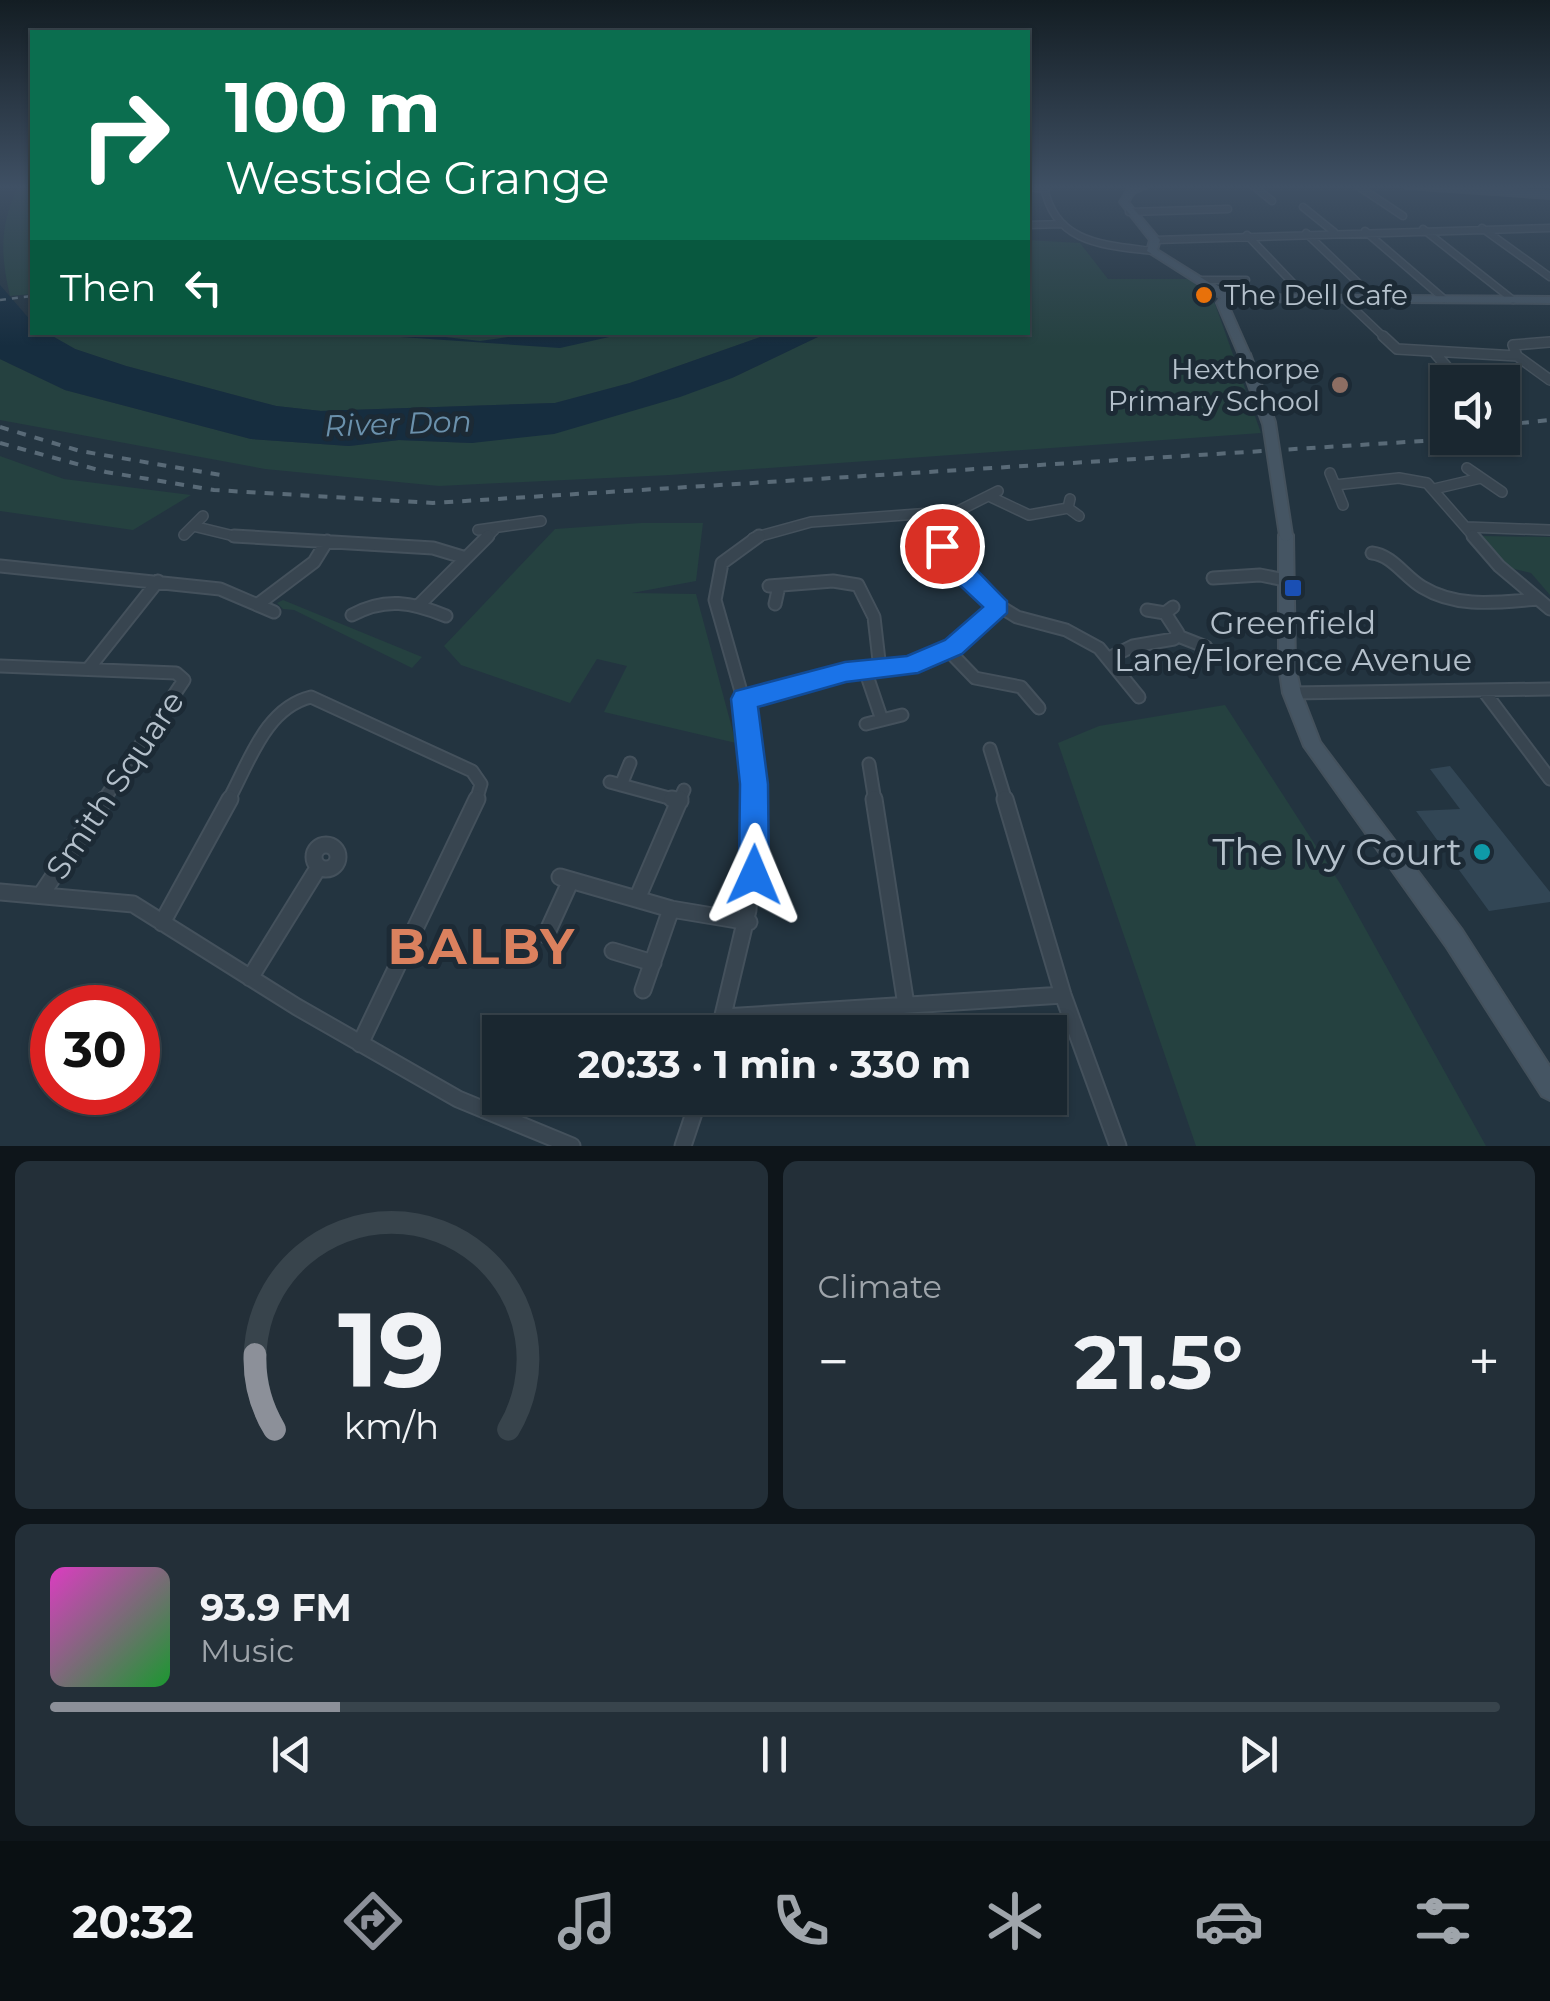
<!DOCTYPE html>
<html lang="en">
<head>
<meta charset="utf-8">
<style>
  body { margin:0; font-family:Montserrat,sans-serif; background:#232f38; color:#f1f3f6; height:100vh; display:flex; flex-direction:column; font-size:38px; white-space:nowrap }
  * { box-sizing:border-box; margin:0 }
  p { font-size:32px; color:#9fa5ab }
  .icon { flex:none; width:55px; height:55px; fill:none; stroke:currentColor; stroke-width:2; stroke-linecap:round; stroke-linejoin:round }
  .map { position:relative; height:1146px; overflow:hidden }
  .panel { display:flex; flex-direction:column; gap:15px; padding:15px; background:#0e151a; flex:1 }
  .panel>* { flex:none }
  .guide { position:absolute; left:30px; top:30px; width:1000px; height:305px; border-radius:0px; box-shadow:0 2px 8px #0004,0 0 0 2px #38444c; background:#0b6e4f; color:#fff; overflow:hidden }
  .tools { position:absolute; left:1430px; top:365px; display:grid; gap:20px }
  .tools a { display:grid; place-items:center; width:90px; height:90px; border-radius:0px; background:#1a2730; box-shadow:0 2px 8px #0004,0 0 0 2px #38444c; font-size:50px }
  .speed { position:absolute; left:30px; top:985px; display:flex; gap:20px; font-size:50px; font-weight:700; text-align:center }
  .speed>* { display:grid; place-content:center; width:130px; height:130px; border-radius:50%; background:#1a2730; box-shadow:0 2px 8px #0004,0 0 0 2px #38444c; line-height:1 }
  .speed .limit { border:15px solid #d22; background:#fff; color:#111 }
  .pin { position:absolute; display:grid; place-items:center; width:85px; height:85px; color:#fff; margin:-42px; border:5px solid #fff; border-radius:50%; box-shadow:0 2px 10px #0007 }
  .me { position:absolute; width:110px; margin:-55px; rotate:1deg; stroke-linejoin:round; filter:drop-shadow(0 0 8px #0008) }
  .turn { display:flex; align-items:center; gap:35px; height:210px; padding:0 30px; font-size:45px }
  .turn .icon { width:130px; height:130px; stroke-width:2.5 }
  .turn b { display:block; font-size:70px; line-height:85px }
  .then { display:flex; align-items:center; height:95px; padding:0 30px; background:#0003; gap:20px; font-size:38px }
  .big { font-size:75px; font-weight:700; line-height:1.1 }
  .panel .widget { flex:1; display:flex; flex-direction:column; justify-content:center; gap:15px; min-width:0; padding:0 35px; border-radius:15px; background:#232f38 }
  .panel .dial { align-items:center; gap:0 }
  .dial svg { height:260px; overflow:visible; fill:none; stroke:#38444c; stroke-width:7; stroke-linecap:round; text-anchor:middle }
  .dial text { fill:#f1f3f6; stroke:none }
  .song { display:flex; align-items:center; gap:30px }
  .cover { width:120px; height:120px; border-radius:15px; background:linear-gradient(135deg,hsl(310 70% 55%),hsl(130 70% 35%)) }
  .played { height:10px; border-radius:5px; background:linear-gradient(90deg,#8c9099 20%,#38444c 20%) }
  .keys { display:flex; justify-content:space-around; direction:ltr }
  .heat { display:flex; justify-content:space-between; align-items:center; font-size:55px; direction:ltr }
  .panel .tiles { flex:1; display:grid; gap:15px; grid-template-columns:1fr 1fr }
  .widget:last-child { grid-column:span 2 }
  .trip { position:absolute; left:482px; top:1015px; width:585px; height:100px; border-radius:0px; background:#1a2730; box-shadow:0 2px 8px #0004,0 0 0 2px #38444c; font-weight:700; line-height:100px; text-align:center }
  .tabs { display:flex; height:160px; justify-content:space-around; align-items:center; background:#0a1013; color:#9fa5ab }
  .tabs .icon { width:70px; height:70px }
  .tabs .active { color:#8c9099 }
  .tabs b { font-size:45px; color:#f1f3f6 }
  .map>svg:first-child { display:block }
  .green { fill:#254140 }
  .water { fill:#162d3f }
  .building { fill:#324655 }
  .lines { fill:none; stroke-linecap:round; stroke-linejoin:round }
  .street-far3-casing { stroke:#44515c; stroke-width:9 }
  .street-far2-casing { stroke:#44515c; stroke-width:12 }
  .street-far1-casing { stroke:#44515c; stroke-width:15 }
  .street-casing { stroke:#44515c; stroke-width:19 }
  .secondary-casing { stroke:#44515c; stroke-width:4 }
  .street-far3 { stroke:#384550; stroke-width:6 }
  .street-far2 { stroke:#384550; stroke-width:9 }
  .street-far1 { stroke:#384550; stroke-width:11 }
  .street { stroke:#384550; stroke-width:15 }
  .secondary { fill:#455563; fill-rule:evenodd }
  .rail-far1 { stroke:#596a77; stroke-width:2.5; stroke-dasharray:6 6; stroke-linecap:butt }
  .rail { stroke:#596a77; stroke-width:4; stroke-dasharray:9 9; stroke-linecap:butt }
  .secondary-bridge-casing { stroke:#44515c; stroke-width:16; stroke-linecap:butt }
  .secondary-bridge { stroke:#455563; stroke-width:12 }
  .route { fill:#1a73e8; stroke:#114b97; stroke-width:2.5 }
  .food-dot { fill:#e8710a; stroke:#1c2a35; stroke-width:4 }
  .education-dot { fill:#8d6e63; stroke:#1c2a35; stroke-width:4 }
  .transit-dot { fill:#1a4fb4; stroke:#1c2a35; stroke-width:4 }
  .culture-dot { fill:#0f9aa8; stroke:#1c2a35; stroke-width:4 }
  .labels { text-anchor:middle; stroke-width:10; stroke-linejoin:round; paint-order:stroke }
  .far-poi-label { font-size:28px; fill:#b4c0cb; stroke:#1c2a35; text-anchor:start }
  .far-water-label { font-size:30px; font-style:italic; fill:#6b91ac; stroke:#1c2a35 }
  .poi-label { font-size:32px; fill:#b4c0cb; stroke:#1c2a35 }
  .street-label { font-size:32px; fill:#b4c0cb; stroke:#1c2a35 }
  .near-poi-label { font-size:38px; fill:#b4c0cb; stroke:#1c2a35; text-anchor:end }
  .near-district-label { font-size:50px; font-weight:bold; letter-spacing:2.5px; fill:#db815e; stroke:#1c2a35 }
</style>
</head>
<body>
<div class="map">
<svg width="1550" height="1146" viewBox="0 0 1550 1146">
  <rect width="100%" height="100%" fill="#233440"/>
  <!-- green -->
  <path class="green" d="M 18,186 L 32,186 L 32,294 L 10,296 C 0,253 0,226 18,186 Z
    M 1028,240 L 1080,243 L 1108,279 L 1190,279 L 1215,304 L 1261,433 L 670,475 L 439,486 L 265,469 L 0,420 L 0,359 L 65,390 L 251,439 L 349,446 L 399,440 L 472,443 L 734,377 L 826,333 L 1028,332 Z
    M 47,333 L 772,333 L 630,383 L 555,403 L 321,411 L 276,406 L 126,366 L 75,349 Z
    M 0,456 L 64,479 L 191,495 L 133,530 L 0,511 Z
    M 641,523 L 703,523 L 696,581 L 632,593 L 696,594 L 736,743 L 604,712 L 627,666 L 597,659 L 570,703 L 461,665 L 444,646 L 555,529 Z
    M 1481,536 L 1550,537 L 1550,595 L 1531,573 L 1510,568 Z
    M 283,600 L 422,657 L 412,668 L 294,610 L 283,609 L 277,603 Z
    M 1225,705 L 1341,885 L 1486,1146 L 1196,1146 L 1058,743 L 1099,726 Z"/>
  <!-- water -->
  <path class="water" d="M 0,285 L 32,322 L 32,332 L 47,333 L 75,349 L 126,366 L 276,406 L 321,411 L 555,403 L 630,383 L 772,333 L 826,333 L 732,378 L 680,397 L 554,434 L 472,443 L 399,440 L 349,446 L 251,439 L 65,390 L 0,359 Z
    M 410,333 L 480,341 L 542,332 L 627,333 L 560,348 L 401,337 Z"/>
  <!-- building -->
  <path class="building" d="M 1450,766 L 1550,892 L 1550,902 L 1489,911 L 1416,811 L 1460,809 L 1430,769 Z"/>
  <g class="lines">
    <!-- street-far3 casing -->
    <g class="street-far3-casing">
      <path id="street-far3" d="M 1044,186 C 1054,244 1105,245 1152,251
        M 1254,186 L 1272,201
        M 1358,186 L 1403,216
        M 1028,187 L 1046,189
        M 1303,207 L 1334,232
        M 1129,212 L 1228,209
        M 1028,225 L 1063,224
        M 1482,228 L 1550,277
        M 1423,229 L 1513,300
        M 1365,231 L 1444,299
        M 1306,233 L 1375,299
        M 1247,235 L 1308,299
        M 1155,240 L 1550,228
        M 1202,280 L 1246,280
        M 1344,299 L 1386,339"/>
    </g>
    <!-- street-far2 casing -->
    <g class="street-far2-casing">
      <path id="street-far2" d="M 1383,336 L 1397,349 L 1517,356
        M 1550,342 L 1513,345 L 1517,356 L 1550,380
        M 1434,352 L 1460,382
        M 1467,468 L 1502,492
        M 1330,473 L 1343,505
        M 1335,485 L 1399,478 L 1427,483 L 1475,538
        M 1434,489 L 1481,478
        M 991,497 L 1029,515 L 1068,508
        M 1070,499 L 1068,508 L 1079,516
        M 193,526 L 234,536 L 274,538
        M 1467,527 L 1550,530
        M 478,530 L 541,521
        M 184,535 L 203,516
        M 486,538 L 495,529
        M 753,538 L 811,522 L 958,511 L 998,491"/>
    </g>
    <!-- street-far1 casing -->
    <g class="street-far1-casing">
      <path id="street-far1" d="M 234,536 L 433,548 L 466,558
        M 1473,536 L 1499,566 L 1550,609
        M 943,545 L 986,598 L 1017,617 L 1066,630 L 1099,648 L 1139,697
        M 1372,553 C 1392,555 1405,577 1422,587 C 1458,609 1499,602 1538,599
        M 0,566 L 220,589 L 274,612
        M 1213,578 L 1260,575 L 1285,580
        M 769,586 L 833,581 L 858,585 L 874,617 L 880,669
        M 775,604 L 779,586
        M 257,605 L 314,562 L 327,541
        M 419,605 L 488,536
        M 1147,610 L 1165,613 L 1173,607
        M 352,615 C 385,597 412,602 446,616
        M 1178,636 L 1206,647
        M 948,650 L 975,678 L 1021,687 L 1039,708
        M 1111,657 L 1133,646 L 1174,639 L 1178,633 L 1165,613
        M 0,666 L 176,673 L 184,680 L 103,801
        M 89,668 L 158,581
        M 865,670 L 882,720
        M 1483,690 L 1550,779
        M 1292,693 L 1550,689
        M 744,699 L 803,687 L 845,672 L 922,663 L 954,647 L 999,607
        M 866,724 L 902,715
        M 990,749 L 1006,801
        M 869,764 L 875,801
        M 610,782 L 680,801
        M 621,785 L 630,763
        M 228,801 C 249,763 265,708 311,697 L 472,771 L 481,784 L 476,801
        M 679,801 L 684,790
        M 754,801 L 744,702 L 715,600 L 722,563 L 759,536"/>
    </g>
    <!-- street casing -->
    <g class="street-casing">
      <path id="street" d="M 672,799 L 680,801
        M 874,799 L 906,1005
        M 1005,799 L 1063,995 L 1118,1146
        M314 857a12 12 0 1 1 24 0a12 12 0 1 1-24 0Z
        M 560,877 L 671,909 L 749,922
        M 0,892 L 133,904 L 297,1007 L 458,1099 L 572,1146
        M 41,895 L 105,799
        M 637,899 L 680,799
        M 162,923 L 230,799
        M 546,935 L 571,880
        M 613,951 L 653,963
        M 250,978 L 318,868
        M 643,990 L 671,909
        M 724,1017 L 1063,995
        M 719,1032 L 748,910 L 754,799
        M 360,1044 L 477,799
        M 683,1146 L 699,1098"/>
    </g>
    <!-- secondary casing -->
    <g class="secondary-casing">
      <path id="secondary" d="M 1138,186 L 1149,186 L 1134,193 L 1128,202 L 1160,240 L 1157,250 L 1229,295 L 1550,297 L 1550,303 L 1230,301 L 1227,303 L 1250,355 L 1248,357 L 1240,357 L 1217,303 L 1221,298 L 1147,251 L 1150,240 L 1120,202 L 1128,189 Z
        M 1403,186 L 1441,186 L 1550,192 L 1550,198 L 1407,188 Z
        M 1286,530 L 1293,535 L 1295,666 L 1301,693 L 1320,742 L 1462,930 L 1550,1067 L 1550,1100 L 1542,1096 L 1446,946 L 1304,746 L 1283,693 L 1279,666 L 1279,535 Z"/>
    </g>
    <!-- street-far3 -->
    <use href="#street-far3" class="street-far3"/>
    <!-- street-far2 -->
    <use href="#street-far2" class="street-far2"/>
    <!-- street-far1 -->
    <use href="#street-far1" class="street-far1"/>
    <!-- street -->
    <use href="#street" class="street"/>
    <!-- secondary -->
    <use href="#secondary" class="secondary"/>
    <!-- rail-far1 -->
    <path class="rail-far1" d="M 0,300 L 32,296"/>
    <!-- rail -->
    <path class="rail" d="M 1502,425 L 1550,420
      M 0,427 L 80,451 L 221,475
      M 0,443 L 106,472 L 214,490 L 433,503 L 1471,438"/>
    <!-- secondary-bridge casing -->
    <g class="secondary-bridge-casing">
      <path id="secondary-bridge" d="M 1244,355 L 1269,423 L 1286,535"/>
    </g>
    <!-- secondary-bridge -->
    <use href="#secondary-bridge" class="secondary-bridge"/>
  </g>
  <!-- sky -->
  <linearGradient id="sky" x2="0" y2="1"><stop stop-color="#131d23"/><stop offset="0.54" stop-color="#3f5064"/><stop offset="1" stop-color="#3f5064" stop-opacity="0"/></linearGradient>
  <rect width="1550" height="346" fill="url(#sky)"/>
  <!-- route -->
  <path class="route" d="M 942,538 C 950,540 995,590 1007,601 L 1007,613 L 962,654 L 918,673 L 846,682 L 758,707 L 768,784 L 769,875 L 765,885 L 754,890 L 743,885 L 739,875 L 740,784 L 731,699 L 735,691 L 845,662 L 907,656 L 945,640 L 983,607 L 951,577 L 931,546 Z"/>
  <!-- markers -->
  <circle class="food-dot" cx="1204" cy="295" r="10"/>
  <circle class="education-dot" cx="1340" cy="385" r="10"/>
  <rect class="transit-dot" x="1283" y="578" width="20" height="20" rx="5"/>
  <circle class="culture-dot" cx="1482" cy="852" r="10"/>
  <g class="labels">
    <!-- far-poi labels -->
    <g class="far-poi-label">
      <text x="1224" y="305">The Dell Cafe</text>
      <text x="1320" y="379" text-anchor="end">Hexthorpe<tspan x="1320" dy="32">Primary School</tspan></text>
    </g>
    <!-- far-water labels -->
    <g class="far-water-label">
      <text transform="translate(398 424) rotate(-2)" y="10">River Don</text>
    </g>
    <!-- poi labels -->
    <g class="poi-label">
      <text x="1293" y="634">Greenfield<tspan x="1293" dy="37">Lane/Florence Avenue</tspan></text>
    </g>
    <!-- street labels -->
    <g class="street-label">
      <text transform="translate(115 785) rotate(-56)" y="11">Smith Square</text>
    </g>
    <!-- near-poi labels -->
    <g class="near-poi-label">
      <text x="1462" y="865">The Ivy Court</text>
    </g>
    <!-- near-district labels -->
    <g class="near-district-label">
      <text x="482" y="964">BALBY</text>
    </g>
  </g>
</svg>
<div class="tools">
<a><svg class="icon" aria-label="sound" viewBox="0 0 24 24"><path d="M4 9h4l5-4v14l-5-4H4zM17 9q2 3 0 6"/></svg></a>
</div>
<div class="speed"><div class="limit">30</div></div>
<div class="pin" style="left:942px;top:546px;background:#d93025"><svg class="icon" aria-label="arrive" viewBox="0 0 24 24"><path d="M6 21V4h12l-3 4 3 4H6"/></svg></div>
<svg class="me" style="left:754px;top:875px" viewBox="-20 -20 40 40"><path d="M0-17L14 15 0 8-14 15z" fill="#1a73e8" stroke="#fff" stroke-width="4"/></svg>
<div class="trip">20:33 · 1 min · 330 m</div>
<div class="guide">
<div class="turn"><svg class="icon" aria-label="right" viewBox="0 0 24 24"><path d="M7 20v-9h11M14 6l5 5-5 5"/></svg><div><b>100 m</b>Westside Grange</div></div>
<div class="then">Then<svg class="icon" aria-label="left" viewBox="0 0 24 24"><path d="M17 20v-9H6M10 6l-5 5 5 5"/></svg></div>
</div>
</div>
<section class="panel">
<div class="tiles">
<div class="widget dial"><svg viewBox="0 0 100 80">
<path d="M14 69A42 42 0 1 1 86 69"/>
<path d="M14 69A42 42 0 0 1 8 46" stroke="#8c9099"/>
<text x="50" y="56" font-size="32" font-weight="700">19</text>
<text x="50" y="72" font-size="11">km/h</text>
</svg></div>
<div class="widget"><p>Climate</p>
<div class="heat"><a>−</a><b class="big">21.5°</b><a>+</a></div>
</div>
<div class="widget">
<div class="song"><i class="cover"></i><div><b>93.9 FM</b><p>Music</p></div></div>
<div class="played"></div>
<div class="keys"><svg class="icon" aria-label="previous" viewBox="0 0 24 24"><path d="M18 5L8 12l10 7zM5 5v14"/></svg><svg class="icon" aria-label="pause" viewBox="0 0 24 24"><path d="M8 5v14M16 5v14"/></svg><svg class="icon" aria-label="next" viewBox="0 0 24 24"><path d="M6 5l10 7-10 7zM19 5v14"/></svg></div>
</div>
</div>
</section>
<nav class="tabs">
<b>20:32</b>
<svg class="icon active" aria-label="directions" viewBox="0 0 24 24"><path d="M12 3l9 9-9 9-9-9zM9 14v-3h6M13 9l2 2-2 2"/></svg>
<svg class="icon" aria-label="music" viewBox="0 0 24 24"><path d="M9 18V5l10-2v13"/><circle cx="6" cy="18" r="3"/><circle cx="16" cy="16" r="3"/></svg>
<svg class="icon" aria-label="phone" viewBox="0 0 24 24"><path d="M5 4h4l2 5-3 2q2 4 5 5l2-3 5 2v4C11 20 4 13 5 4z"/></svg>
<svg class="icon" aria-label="climate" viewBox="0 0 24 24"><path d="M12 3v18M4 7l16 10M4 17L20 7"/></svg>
<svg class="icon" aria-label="car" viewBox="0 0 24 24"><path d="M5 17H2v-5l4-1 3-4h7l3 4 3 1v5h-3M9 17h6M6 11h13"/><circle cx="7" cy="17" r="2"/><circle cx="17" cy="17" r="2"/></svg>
<svg class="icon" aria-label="filters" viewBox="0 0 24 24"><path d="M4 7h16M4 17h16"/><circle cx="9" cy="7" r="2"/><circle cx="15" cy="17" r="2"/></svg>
</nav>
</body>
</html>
